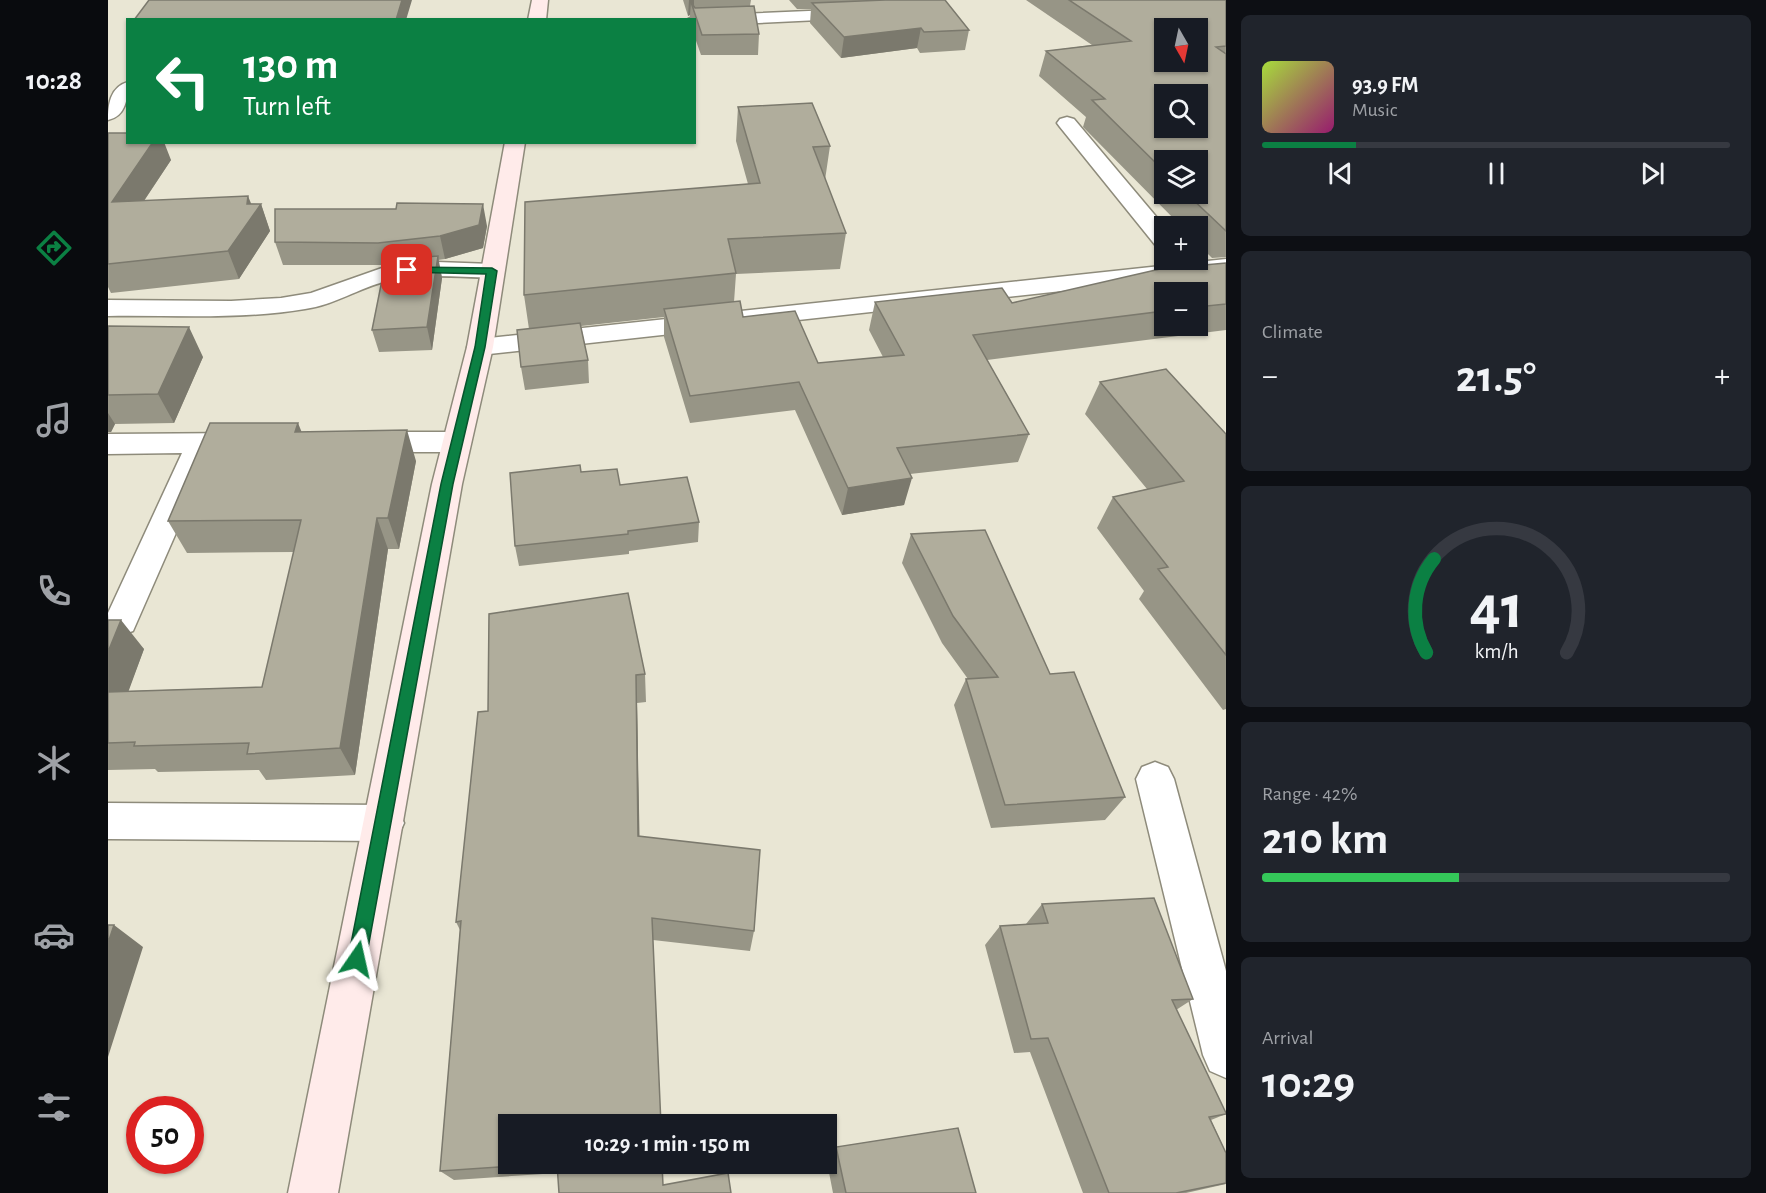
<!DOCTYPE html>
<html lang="en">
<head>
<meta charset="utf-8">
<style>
  body { margin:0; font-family:"Alegreya Sans",sans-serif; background:#20242c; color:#f1f3f6; height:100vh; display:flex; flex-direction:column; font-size:22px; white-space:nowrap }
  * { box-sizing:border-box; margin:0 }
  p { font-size:20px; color:#9ea1a6 }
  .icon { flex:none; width:33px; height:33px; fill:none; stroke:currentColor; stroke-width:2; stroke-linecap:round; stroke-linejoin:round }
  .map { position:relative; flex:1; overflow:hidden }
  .drawer { display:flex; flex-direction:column; gap:15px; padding:15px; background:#0d0f14; width:540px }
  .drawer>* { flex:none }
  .banner { position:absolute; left:18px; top:18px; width:570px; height:126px; border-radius:0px; box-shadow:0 2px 4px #0004; background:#0b8043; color:#fff; overflow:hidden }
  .needle { width:39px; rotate:171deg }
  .controls { position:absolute; left:1046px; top:18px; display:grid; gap:12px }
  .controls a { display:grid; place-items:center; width:54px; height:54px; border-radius:0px; background:#171b24; box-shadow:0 2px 4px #0004; font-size:30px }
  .speed { position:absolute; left:18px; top:1096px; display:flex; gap:12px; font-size:30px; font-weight:700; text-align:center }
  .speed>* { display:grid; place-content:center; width:78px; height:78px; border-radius:50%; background:#171b24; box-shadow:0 2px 4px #0004; line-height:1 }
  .speed .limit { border:9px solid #d22; background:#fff; color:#111 }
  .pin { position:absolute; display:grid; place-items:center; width:51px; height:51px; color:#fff; margin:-26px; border-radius:12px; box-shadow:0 3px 9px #0006 }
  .me { position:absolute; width:66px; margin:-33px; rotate:11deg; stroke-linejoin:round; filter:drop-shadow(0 0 4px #0008) }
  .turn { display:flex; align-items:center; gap:21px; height:126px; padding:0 18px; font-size:27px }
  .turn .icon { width:78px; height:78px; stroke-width:2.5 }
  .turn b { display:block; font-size:42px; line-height:51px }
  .big { font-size:45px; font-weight:700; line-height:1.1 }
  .drawer .widget { flex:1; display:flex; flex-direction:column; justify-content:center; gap:9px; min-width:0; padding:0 21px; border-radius:9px; background:#20242c }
  .drawer .dial { align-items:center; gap:0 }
  .dial svg { height:156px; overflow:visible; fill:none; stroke:#363941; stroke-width:7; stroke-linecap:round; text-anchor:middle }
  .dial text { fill:#f1f3f6; stroke:none }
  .song { display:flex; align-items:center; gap:18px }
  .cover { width:72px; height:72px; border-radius:9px; background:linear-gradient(135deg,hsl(80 70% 55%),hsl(320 70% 35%)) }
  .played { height:6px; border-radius:3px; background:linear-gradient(90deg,#0b8043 20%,#363941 20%) }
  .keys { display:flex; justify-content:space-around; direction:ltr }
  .heat { display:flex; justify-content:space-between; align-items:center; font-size:33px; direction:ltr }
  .charge { height:9px; border-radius:4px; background:linear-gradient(90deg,#34c759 42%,#363941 0) }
  .trip { position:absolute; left:390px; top:1114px; width:339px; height:60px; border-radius:0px; background:#171b24; box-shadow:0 2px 4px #0004; font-weight:700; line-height:60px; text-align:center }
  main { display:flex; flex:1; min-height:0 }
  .dock { display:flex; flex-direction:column; width:108px; justify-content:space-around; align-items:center; background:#090b0e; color:#9ea1a6 }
  .dock .icon { width:42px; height:42px }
  .dock .selected { color:#0b8043 }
  .dock b { font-size:27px; color:#f1f3f6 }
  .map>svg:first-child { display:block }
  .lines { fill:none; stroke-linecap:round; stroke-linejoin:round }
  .street-casing { stroke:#8e8b7b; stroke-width:3 }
  .secondary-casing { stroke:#8e8b7b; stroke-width:3 }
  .street { fill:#fff; fill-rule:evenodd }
  .secondary { fill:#ffebea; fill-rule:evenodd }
  .wall { fill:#979586; fill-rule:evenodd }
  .shaded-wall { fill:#7b796d }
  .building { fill:#b0ad9c; stroke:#7b796d; stroke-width:1.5; fill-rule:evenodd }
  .route { fill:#0b8043; stroke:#07532c; stroke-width:1.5 }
</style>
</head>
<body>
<main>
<nav class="dock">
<b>10:28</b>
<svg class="icon selected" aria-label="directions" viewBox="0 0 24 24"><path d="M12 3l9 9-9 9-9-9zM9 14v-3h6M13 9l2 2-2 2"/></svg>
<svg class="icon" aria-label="music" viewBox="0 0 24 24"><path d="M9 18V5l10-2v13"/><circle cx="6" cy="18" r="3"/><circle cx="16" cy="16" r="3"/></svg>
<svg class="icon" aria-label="phone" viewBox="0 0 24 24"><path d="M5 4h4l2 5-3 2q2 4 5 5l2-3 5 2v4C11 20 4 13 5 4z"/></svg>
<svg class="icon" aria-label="climate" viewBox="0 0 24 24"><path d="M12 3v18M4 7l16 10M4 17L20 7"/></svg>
<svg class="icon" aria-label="car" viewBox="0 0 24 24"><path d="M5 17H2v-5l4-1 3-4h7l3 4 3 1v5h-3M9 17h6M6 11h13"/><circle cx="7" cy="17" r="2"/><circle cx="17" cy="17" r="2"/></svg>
<svg class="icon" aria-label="filters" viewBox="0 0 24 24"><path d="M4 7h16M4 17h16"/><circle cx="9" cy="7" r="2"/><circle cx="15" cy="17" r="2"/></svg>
</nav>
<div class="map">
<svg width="1118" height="1193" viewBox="0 0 1118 1193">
  <rect width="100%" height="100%" fill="#e9e6d4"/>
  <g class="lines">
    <!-- street casing -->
    <g class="street-casing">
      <path id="street" d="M 747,9 L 753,10 L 755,14 L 753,18 L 586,26 L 586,20 L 578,20 L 586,16 Z
        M 20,82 C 20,98 18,116 0,120 C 0,105 2,87 20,82 Z
        M 959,117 L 966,119 L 1056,226 L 1056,248 L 1048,246 L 952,127 L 949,123 L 952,119 Z
        M 1118,259 L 1118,273 L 372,355 L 363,353 L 359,347 L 363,341 L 372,339 Z
        M 329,262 L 384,264 L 393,266 L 396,271 L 393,276 L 384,278 C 349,277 313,273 279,281 C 251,288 226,305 197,309 C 132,320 65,315 0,316 L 0,300 L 123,301 L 173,298 L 203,293 L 274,268 Z
        M 258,432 L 349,432 L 359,435 L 363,442 L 359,449 L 349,452 L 258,452 L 248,449 L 244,442 L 248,435 Z
        M 137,433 L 147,436 L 151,443 L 147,450 L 137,453 L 103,453 L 25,631 L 13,635 L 1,631 L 0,613 L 74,453 L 0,454 L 0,434 Z
        M 1047,762 L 1060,767 L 1066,779 L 1118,971 L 1118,1078 L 1102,1071 L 1095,1055 L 1028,779 L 1034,767 Z
        M 0,803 L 276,805 L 290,810 L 296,823 L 290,836 L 276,841 L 0,839 Z"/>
    </g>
    <!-- secondary casing -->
    <g class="secondary-casing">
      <path id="secondary" d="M 424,0 L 440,0 L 438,20 L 420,20 Z
        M 397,142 L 417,142 L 385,347 L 354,484 L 230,1193 L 180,1193 L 324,484 L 359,347 Z"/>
    </g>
    <!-- street -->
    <use href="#street" class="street"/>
    <!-- secondary -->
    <use href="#secondary" class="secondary"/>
  </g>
  <!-- wall -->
  <path class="wall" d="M 575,0 L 643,0 L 642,6 L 651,34 L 650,55 L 593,55 L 586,35 L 586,20 L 582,20 L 582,15 L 580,16 Z
    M 681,0 L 837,0 L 861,30 L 857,50 L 812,53 L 809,48 L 733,58 L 702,23 L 703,9 L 689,9 Z
    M 918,0 L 1118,0 L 1118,257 L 1104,258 L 1089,243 L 1089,226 L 1073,226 L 975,127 L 978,117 L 931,76 L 938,51 L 984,45 ZM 1056,160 L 1089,194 L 1056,194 Z
    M 630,107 L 722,146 L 717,180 L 738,233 L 732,269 L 628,274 L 626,302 L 635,317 L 710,363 L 775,357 L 761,330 L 767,302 L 904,303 L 1118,263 L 1118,330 L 879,360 L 921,434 L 910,462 L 802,474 L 796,505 L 734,515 L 687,410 L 582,423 L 556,337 L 556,317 L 473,326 L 480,360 L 481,383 L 417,390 L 413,367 L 421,329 L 416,295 L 640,184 L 628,141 ZM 1056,292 L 1089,292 L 1089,326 L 1056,326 Z
    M 0,133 L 63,160 L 36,201 L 153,204 L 162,231 L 131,279 L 3,293 L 0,287 Z
    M 379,226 L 375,248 L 337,259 L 330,260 L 334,278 L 324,350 L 271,352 L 264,330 L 277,265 L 175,265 L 167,242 Z
    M 0,326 L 95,357 L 66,423 L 7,424 L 3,432 L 0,432 Z
    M 992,382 L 1118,434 L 1118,709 L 1115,710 L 1031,599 L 1036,591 L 989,528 L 1005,497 L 1039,489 L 977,414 Z
    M 193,432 L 308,461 L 291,549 L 280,549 L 247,775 L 158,780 L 151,770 L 50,772 L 47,769 L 0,770 L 0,620 L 36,649 L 20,691 L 154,687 L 186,552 L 79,553 L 60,521 Z
    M 473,472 L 512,485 L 591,522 L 590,542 L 521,551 L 521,554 L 411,566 L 407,546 Z
    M 803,534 L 942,674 L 1017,797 L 997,820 L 883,828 L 846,705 L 858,679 L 860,679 L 834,643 L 794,563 Z
    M 381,614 L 537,674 L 538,702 L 529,703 L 531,837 L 646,931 L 642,951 L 545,940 L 400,1164 L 554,1164 L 555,1185 L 623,1193 L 450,1173 L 346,1180 L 332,1171 L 352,930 L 348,922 L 380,711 Z
    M 934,904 L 1085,999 L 1068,1010 L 1118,1114 L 1103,1120 L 1118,1153 L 1118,1184 L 1078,1193 L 975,1193 L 922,1052 L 906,1053 L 877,945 L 892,926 L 918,924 Z
    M 728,1147 L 868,1193 L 725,1193 L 718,1157 Z"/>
  <!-- shaded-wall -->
  <path class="shaded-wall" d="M 294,0 L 304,0 L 298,20 L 288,20 Z
    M 581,0 L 586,0 L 586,12 L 583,2 L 582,15 L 580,16 Z
    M 813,28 L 809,48 L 733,58 L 736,37 Z
    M 45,142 L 56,142 L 63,160 L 17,229 L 4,202 Z
    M 140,196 L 147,213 L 153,204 L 162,231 L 131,279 L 120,251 L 139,204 Z
    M 375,204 L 379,226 L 375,248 L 337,259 L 332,236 Z
    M 330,256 L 334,278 L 324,350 L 319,327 Z
    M 81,327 L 95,357 L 66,423 L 50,394 Z
    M 0,413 L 7,424 L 3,432 L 0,432 Z
    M 190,423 L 203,455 L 187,432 Z
    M 299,430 L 308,461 L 291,549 L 280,518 Z
    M 804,478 L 796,505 L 734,515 L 740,488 Z
    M 269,518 L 280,549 L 247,775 L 232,748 Z
    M 13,620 L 36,649 L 10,720 L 0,710 L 0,652 Z
    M 528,675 L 529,703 L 532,861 L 530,836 Z
    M 6,925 L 35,947 L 0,1057 L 0,943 Z"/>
  <!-- building -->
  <path class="building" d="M 41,0 L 294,0 L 288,20 L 26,20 Z
    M 777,0 L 837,0 L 861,30 L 816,32 L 813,28 L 736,37 L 704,3 Z
    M 961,0 L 1118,0 L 1118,46 L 1108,47 L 1118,54 L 1118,231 L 1079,194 L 1089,194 L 1089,160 L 1056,160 L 1056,171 L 984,100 L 997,99 L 938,51 L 1023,41 ZM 1056,28 L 1089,28 L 1089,62 L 1056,62 ZM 1056,94 L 1089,94 L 1089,128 L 1056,128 Z
    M 583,2 L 587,8 L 646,6 L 651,34 L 594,35 Z
    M 704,103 L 722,146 L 705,147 L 738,233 L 620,239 L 628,273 L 416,295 L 417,202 L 652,183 L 630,107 Z
    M 0,133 L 20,133 L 20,142 L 45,142 L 4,202 L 140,196 L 139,204 L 153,204 L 120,251 L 0,264 Z
    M 289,203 L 375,204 L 371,225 L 332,236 L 270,243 L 167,242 L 167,209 L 288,209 Z
    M 330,256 L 319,327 L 264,330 L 278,260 Z
    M 1118,263 L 1118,304 L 1089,307 L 1089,292 L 1056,292 L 1056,311 L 865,335 L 921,434 L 789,448 L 804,478 L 740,488 L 691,382 L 582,396 L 556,309 L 632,301 L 635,317 L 687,311 L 710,363 L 796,355 L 767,302 L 894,288 L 904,303 L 1052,269 Z
    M 472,323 L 480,360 L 413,367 L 409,330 Z
    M 0,326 L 81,327 L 50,394 L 0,395 Z
    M 1058,369 L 1118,434 L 1118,655 L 1050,569 L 1060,567 L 1005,497 L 1076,481 L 992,382 Z
    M 102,423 L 190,423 L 187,432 L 299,430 L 280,518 L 269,518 L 232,748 L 139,754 L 141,743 L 26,746 L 27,742 L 0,743 L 0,692 L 154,687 L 193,520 L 60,521 Z
    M 472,465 L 473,472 L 509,469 L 512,485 L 579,477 L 591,522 L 520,531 L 520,534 L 407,546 L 402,473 Z
    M 877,530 L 942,674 L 966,672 L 1017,797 L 897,805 L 858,679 L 890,677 L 845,616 L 803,534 Z
    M 520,593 L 537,674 L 528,675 L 530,836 L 652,850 L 646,931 L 544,918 L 553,1125 L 400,1125 L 400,1164 L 437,1164 L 332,1171 L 353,921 L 348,922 L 370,712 L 380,711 L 381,614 Z
    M 0,620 L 13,620 L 0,652 Z
    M 1046,898 L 1085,999 L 1064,1000 L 1118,1113 L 1118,1114 L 1101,1117 L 1118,1153 L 1118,1183 L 1068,1193 L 1001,1193 L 940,1038 L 923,1039 L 892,926 L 940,923 L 934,904 Z
    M 0,925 L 6,925 L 0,943 Z
    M 850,1128 L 868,1193 L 738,1193 L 728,1147 Z
    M 449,1164 L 554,1164 L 555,1185 L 620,1173 L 623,1193 L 451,1193 Z"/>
  <!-- route -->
  <path class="route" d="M 299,267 L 384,268 L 389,271 L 377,347 L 345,484 L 258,959 L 256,966 L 249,968 L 243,966 L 240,959 L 333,484 L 367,347 L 378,274 L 296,272 L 296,268 Z"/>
</svg>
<div class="controls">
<a><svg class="needle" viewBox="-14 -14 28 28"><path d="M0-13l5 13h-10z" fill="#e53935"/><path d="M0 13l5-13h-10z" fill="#9ea1a6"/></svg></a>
<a><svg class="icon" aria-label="search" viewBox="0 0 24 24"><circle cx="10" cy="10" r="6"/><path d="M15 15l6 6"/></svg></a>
<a><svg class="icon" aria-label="layers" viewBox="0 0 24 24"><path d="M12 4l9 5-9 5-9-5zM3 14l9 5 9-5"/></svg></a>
<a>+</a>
<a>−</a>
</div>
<div class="speed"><div class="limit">50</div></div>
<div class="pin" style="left:299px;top:270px;background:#d93025"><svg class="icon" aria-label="arrive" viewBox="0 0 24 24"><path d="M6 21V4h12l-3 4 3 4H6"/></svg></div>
<svg class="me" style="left:249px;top:959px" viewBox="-20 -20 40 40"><path d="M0-17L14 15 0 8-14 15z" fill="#0b8043" stroke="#fff" stroke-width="4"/></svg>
<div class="trip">10:29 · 1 min · 150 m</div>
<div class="banner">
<div class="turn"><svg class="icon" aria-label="left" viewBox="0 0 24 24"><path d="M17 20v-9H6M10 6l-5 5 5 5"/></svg><div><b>130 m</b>Turn left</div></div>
</div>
</div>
<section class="drawer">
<div class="widget">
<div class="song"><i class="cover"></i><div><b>93.9 FM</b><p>Music</p></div></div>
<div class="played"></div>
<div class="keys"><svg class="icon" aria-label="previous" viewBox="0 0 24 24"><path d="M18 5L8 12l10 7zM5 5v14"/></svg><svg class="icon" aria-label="pause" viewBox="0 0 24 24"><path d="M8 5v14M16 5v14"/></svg><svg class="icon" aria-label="next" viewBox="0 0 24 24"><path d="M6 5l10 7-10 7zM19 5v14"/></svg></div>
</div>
<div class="widget"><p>Climate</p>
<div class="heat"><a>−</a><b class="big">21.5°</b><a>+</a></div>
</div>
<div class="widget dial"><svg viewBox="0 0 100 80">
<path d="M14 69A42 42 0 1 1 86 69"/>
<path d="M14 69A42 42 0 0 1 18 21" stroke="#0b8043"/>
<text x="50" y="56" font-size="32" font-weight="700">41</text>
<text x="50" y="72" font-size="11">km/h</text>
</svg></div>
<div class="widget"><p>Range · 42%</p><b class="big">210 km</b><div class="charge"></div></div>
<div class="widget"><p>Arrival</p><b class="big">10:29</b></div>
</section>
</main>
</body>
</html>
